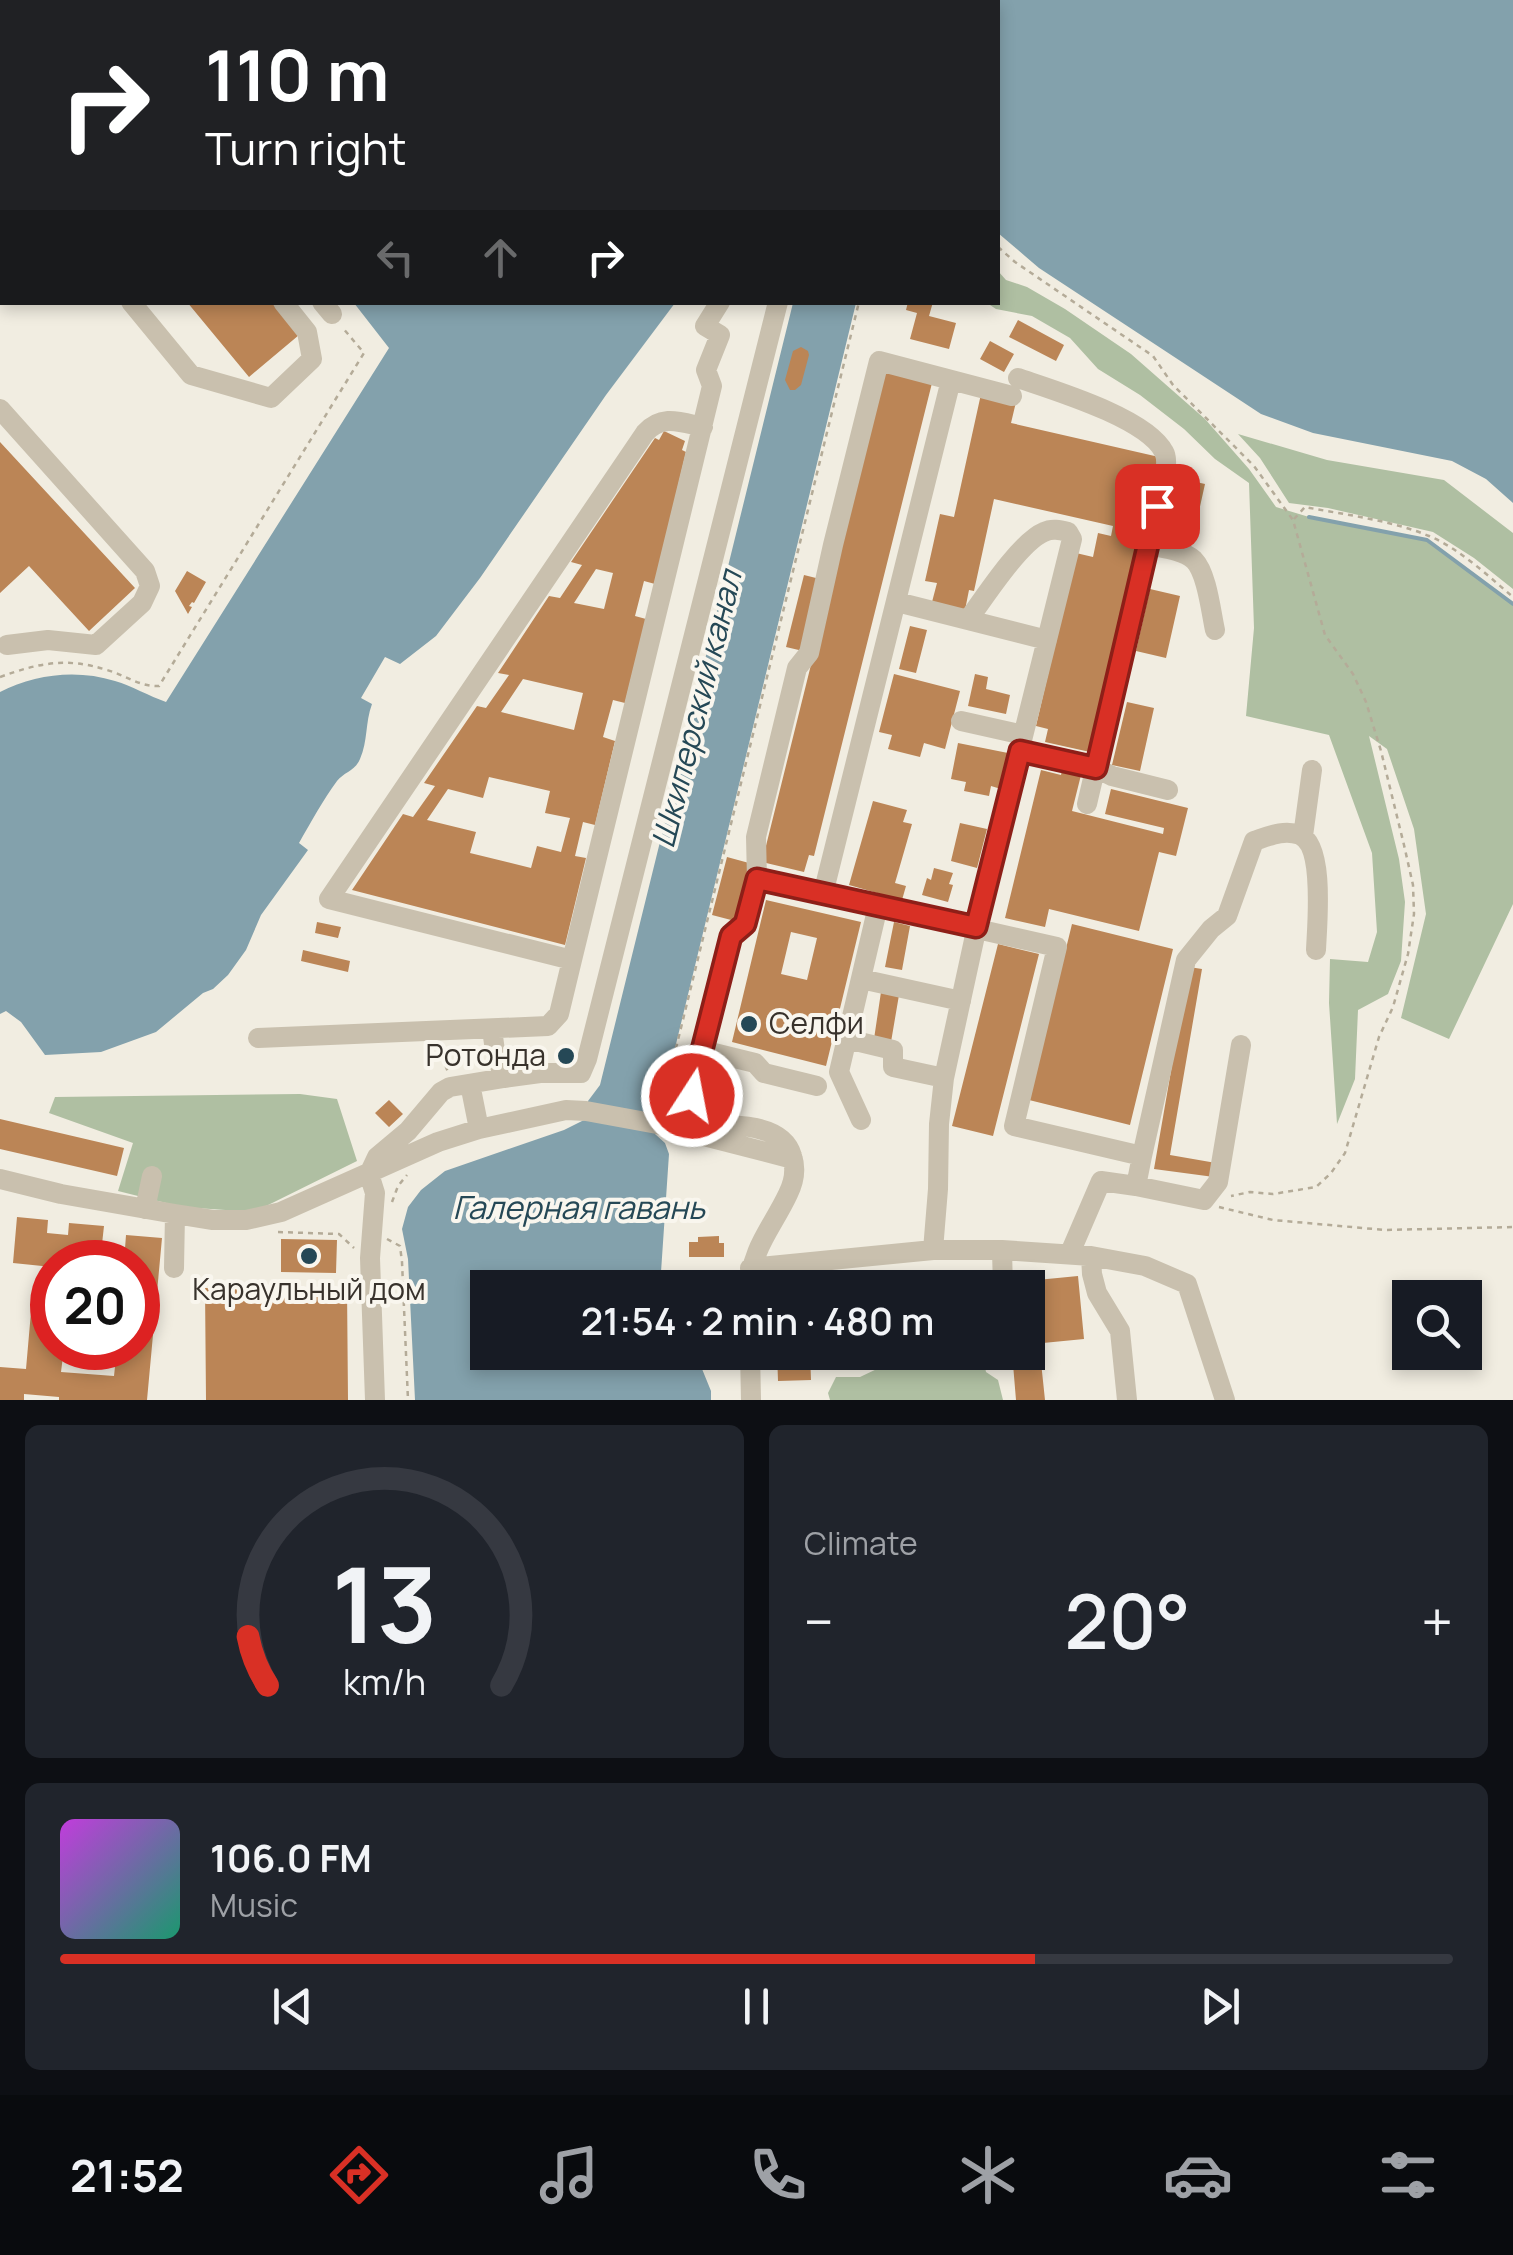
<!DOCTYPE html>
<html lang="en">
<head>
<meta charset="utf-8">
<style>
  body { margin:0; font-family:Manrope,sans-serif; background:#20242c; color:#f1f3f6; height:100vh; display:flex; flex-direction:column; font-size:38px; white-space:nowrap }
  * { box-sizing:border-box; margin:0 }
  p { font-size:32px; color:#9ea1a6 }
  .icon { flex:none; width:55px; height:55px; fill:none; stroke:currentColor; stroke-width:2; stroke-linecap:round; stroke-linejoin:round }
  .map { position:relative; height:1400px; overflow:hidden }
  .drawer { display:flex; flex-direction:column; gap:25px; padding:25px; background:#0d0f14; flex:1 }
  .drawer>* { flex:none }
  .banner { position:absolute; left:0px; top:0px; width:1000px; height:305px; box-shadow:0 5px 15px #0003; background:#202124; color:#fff; overflow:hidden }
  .fabs { position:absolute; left:1392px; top:1280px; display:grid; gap:20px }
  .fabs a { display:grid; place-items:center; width:90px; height:90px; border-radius:0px; background:#171b24; box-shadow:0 5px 15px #0003; font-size:50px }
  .speed { position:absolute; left:30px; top:1240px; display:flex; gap:20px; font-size:50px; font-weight:700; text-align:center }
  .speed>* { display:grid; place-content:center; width:130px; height:130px; border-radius:50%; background:#171b24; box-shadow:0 5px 15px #0003; line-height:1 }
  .speed .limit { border:15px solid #d22; background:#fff; color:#111 }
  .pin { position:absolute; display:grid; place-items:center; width:85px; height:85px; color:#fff; margin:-42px; border-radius:20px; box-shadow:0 5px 15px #0006 }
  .me { position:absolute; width:110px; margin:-55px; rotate:11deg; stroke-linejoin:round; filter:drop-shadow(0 0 8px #0008) }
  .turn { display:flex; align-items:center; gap:35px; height:210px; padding:0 40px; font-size:45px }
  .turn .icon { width:130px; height:130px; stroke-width:2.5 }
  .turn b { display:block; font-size:70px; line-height:85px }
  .lanes { display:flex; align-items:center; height:95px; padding:0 40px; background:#0003; justify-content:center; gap:50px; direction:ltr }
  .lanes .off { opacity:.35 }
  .big { font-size:75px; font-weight:600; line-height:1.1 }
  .drawer .tile { flex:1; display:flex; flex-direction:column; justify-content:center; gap:15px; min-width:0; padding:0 35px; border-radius:15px; background:#20242c }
  .drawer .dial { align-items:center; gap:0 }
  .dial svg { height:260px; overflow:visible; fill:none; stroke:#363941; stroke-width:7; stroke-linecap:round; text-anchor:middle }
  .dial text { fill:#f1f3f6; stroke:none }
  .song { display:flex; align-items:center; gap:30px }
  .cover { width:120px; height:120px; border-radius:15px; background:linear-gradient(135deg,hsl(290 70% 55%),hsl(160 70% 35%)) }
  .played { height:10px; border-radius:5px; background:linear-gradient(90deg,#d93025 70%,#363941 70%) }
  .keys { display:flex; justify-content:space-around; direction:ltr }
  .heat { display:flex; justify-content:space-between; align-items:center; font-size:55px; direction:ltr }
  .drawer .tiles { flex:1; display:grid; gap:25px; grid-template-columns:1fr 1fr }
  .tile:last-child { grid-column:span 2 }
  .trip { position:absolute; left:470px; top:1270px; width:575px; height:100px; border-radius:0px; background:#171b24; box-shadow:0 5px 15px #0003; font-weight:600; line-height:100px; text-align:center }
  .tab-bar { display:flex; height:160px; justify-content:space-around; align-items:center; background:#090b0e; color:#9ea1a6 }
  .tab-bar .icon { width:70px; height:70px }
  .tab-bar .on { color:#d93025 }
  .tab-bar b { font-size:45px; color:#f1f3f6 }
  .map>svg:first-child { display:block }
  .green { fill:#afbfa2 }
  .water { fill:#83a1ac }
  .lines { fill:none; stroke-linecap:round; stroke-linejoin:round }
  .stream { stroke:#83a1ac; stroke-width:4 }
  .building { fill:#bb8556; fill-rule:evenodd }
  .path { stroke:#b4ab98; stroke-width:2.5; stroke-dasharray:5 5; stroke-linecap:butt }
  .minor { stroke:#c9c0ae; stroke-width:20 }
  .route-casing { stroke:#8d1f18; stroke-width:25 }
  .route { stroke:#d93025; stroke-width:18 }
  .poi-dot { fill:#254856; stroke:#f9f6ee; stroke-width:4 }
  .labels { text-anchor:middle; stroke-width:8; stroke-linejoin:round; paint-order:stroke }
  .poi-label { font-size:30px; fill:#38322c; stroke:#f9f6ee; text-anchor:start }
  .water-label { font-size:32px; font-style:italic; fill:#254856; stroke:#f9f6ee }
</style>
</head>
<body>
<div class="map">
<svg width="1513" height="1400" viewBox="0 0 1513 1400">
  <rect width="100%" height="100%" fill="#f1ede1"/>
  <!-- green -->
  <path class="green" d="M 998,271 L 1006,280 L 1027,287 L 1065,309 L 1131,354 L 1205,419 L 1249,469 L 1276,507 L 1309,517 L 1427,540 L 1513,604 L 1513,904 L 1449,1039 L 1401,1018 L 1426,914 L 1414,829 L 1387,749 L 1369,736 L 1399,859 L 1405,902 L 1401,961 L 1388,994 L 1358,1010 L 1355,1079 L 1337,1124 L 1329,1003 L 1330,959 L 1368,962 L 1377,932 L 1372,853 L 1329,735 L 1246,716 L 1254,628 L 1249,483 L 1215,459 L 1184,429 L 1140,395 L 1098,369 L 1070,338 L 1032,316 L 996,309 L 987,303 L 998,302 Z
    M 1238,434 L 1327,460 L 1444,480 L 1513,533 L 1513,589 L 1474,558 L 1433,532 L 1328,508 L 1289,503 L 1260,458 Z
    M 300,1094 L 337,1099 L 357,1161 L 254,1212 L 182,1207 L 118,1191 L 133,1143 L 49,1113 L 55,1097 Z
    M 982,1353 L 986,1372 L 998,1380 L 1003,1400 L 830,1400 L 828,1393 L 836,1377 L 860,1377 L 881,1367 L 879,1353 Z"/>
  <!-- water -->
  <path class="water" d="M 105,0 L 1513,0 L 1513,503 L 1486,479 L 1452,461 L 1313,433 L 1261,414 L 1039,268 L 998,233 L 998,2 L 107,2 Z
    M 354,303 L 675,303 L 606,395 L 480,578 L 436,636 L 400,664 L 385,657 L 361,698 L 372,704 C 365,723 368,741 360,759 C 355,771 344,772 337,781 C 323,800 311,822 299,843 L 308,850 L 261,915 L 246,950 L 228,975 L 213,989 L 203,993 L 156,1032 L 101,1052 L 45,1055 L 21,1022 L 6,1011 L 0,1014 L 0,692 C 35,674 77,669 115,681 C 132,686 149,696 166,702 L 389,348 Z
    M 793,303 L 856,303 L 659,1114 L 655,1134 L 665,1143 L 669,1154 L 660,1287 L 488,1288 L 488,1352 L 679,1353 L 700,1364 L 711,1391 L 711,1400 L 415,1400 L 408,1259 L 402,1229 L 408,1207 L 421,1190 L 445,1171 L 564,1130 L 584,1120 L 588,1101 L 600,1085 Z"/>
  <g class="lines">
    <!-- stream -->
    <path class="stream" d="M 1309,517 L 1427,540 L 1513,604"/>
  </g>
  <!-- building -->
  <path class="building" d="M 187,302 L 272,302 L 299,335 L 249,377 Z
    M 908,302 L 933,302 L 929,316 L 956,323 L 949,349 L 910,339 L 917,313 L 906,310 Z
    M 1018,320 L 1064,345 L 1056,361 L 1009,337 Z
    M 990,341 L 1014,354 L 1004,372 L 980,359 Z
    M 801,347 L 808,351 L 809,355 L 801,385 L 795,390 L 790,390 L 785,380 L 793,351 Z
    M 885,367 L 933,379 L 814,856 L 809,855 L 804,872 L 762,862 Z
    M 981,394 L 1016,402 L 1011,423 L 1159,457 L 1141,532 L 1138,531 L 1135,541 L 1138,542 L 1090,752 L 1045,742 L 1048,729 L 1036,726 L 1076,553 L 1093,557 L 1098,533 L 1111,536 L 1113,526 L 994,499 L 974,591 L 969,590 L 965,610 L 932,602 L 937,583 L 925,581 L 940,514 L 954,517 Z
    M 664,431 L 685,441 L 682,450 L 686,452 L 655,584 L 644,581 L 635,616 L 646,619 L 625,703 L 613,700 L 603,737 L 615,741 L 595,825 L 583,822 L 575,856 L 586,858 L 565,945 L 352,890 L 403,814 L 413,817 L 435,786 L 424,783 L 477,706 L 486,708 L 509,675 L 498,673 L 549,596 L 560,598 L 582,565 L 571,562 L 655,438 L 659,440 ZM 596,569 L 613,573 L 604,609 L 574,603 ZM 523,679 L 583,693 L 574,730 L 501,712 ZM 489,777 L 550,791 L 545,813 L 570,818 L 561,852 L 537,846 L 531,868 L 470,853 L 476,832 L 427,820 L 448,789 L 483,798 Z
    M 0,442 L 135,588 L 89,631 L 29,566 L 0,593 Z
    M 1183,479 L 1205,484 L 1193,538 L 1170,533 Z
    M 187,571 L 206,582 L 194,603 L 192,602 L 189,606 L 192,607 L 188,614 L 175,591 Z
    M 804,575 L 820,579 L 803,651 L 786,647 Z
    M 1150,589 L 1180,596 L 1166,658 L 1136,651 Z
    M 910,626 L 927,630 L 916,673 L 899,669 Z
    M 894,674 L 960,691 L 945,749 L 924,743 L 920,757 L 888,749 L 892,735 L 879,732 Z
    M 975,674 L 988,677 L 986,689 L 1010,695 L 1006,714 L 968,706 Z
    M 1127,702 L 1154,708 L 1140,771 L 1112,765 Z
    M 958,743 L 1008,753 L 1001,789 L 991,786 L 989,796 L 964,791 L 966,782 L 951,779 Z
    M 1063,766 L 1082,771 L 1072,811 L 1163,834 L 1164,828 L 1105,814 L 1111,789 L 1188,808 L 1176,856 L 1159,852 L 1139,931 L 1049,909 L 1045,927 L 1005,918 L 1041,770 L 1061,775 Z
    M 873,801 L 907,810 L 903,822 L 912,824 L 895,883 L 906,886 L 902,900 L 849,885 Z
    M 960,823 L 987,829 L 977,868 L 951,861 Z
    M 727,857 L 749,863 L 735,921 L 712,915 Z
    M 934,868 L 953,873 L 949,884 L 953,885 L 948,902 L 922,895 L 927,878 L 931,880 Z
    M 766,900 L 861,922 L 826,1066 L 732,1042 ZM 791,932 L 817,938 L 807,980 L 781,974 Z
    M 317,922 L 341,927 L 338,938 L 315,933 Z
    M 894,922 L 910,926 L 902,970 L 885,967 Z
    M 1072,924 L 1173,949 L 1130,1125 L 1029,1100 Z
    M 998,944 L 1039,954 L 993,1136 L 952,1126 Z
    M 303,950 L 350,961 L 348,972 L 301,961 Z
    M 1189,967 L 1202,969 L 1170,1155 L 1216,1163 L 1214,1177 L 1154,1169 Z
    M 881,992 L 899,995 L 891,1042 L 874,1039 Z
    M 389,1100 L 403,1114 L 389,1127 L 375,1113 Z
    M 0,1119 L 124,1148 L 117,1176 L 0,1149 Z
    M 17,1217 L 48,1220 L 47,1233 L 68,1235 L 69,1223 L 104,1226 L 100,1262 L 52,1262 L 52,1267 L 13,1263 Z
    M 126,1235 L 162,1238 L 156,1303 L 138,1301 L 138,1262 L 124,1262 Z
    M 719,1236 L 719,1243 L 724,1243 L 724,1257 L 689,1257 L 689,1242 L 698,1242 L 698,1237 Z
    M 281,1239 L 337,1240 L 336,1273 L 281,1272 Z
    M 1078,1276 L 1084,1339 L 1043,1343 L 1037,1280 Z
    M 347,1287 L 348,1400 L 206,1400 L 205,1288 Z
    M 31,1312 L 52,1314 L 52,1348 L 64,1348 L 61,1372 L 114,1376 L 117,1348 L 138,1348 L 138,1322 L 154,1324 L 147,1400 L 59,1400 L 59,1397 L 24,1394 L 24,1400 L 0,1400 L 0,1367 L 26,1369 Z
    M 777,1352 L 810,1352 L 811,1380 L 778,1381 Z
    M 1041,1362 L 1045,1400 L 1016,1400 L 1013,1364 Z"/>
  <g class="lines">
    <!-- path -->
    <path class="path" d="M 998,247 L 1015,262 L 1153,356 L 1173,385 L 1254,466 L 1293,520 L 1325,635 L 1353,674 L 1366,702 L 1381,751 L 1404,845 L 1413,885 L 1414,914 L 1408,954 L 1393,1007 L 1379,1037 L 1345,1153 L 1331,1173 L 1316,1187 L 1273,1194 L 1250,1192 L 1231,1196
      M 1294,519 L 1305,507 C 1346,515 1391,520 1429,536 C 1460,549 1487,575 1513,597
      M 723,642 L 739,576
      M 0,677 C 39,663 66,657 107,670 C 125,675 140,687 159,686 L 364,353 L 342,327
      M 700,737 L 716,673
      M 438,1047 L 448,1072
      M 674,1104 L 665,1093 L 859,302
      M 392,1202 L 398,1186 L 407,1175
      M 1219,1207 L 1273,1220 L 1385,1230 L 1513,1227
      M 278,1232 L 339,1234 L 354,1248
      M 387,1239 L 400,1246 L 402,1262 L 408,1400"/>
    <!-- minor -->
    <path class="minor" d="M 67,0 L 69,2
      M 0,129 L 2,127
      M 0,144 L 2,147
      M 131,302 L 191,375 L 271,398 L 312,359 L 307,332 L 283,302
      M 322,302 L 332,314
      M 1018,378 C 1053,390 1147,418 1164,452 C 1167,457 1166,461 1166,467 L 1087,804
      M 0,409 L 145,571 L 150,586 L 142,603 L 96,645 L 48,640 L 7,645
      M 1148,545 C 1162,548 1183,550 1194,560 C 1207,573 1211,612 1215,630
      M 897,602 L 1047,640
      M 961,721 L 1023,735
      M 1020,751 L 1096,768 L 1112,776 L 1168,790
      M 1303,836 L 1312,770
      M 757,879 L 1057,947 L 1014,1126 L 1142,1156 L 1136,1186 L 1204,1200 L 1218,1182 L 1241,1045
      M 823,894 L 951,380
      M 572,960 L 712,386 L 706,370 L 720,335 L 705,326 L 720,302
      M 861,979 L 961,1001
      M 492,1029 L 495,1051 L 504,1078
      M 258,1038 L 548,1026 L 559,1014 L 572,960 L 329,899 L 645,433 C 662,414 680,422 703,427
      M 847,1039 L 893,1050 L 893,1067 L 944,1078
      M 702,1050 L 755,1063 L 764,1073 L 817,1086
      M 470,1084 L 479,1129
      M 861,1120 L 839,1072 L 878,906
      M 694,1125 C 693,1100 684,1068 702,1050 L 731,936 L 745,924 L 757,879 L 756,837 L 797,668 L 809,653 L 833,545 L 879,361 L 1012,396
      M 694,1125 C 723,1125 782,1120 792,1156 C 796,1168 794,1182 788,1194 C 772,1228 752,1247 749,1288
      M 1142,1156 L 1186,960 L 1211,929 L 1227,916 L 1254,841 C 1269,836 1284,829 1300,835 C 1325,846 1317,925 1316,950
      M 0,1179 L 61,1194 L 175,1214 L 213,1220 L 246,1220 L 281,1212 L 438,1142 L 479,1129 L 566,1110 L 586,1111 L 657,1124 L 793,1159
      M 145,1209 L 152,1176
      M 933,1250 L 938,1189 L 939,1124 L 944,1078 L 986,885 L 1072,539 L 1068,532 C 1060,530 1052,528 1044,532 C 1020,542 984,598 968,620
      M 1002,1250 L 1003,1288
      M 1070,1253 L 1101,1181 L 1136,1186
      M 1091,1256 L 1092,1274 L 1097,1293 L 1120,1331 L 1127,1400
      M 174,1268 L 175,1214
      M 750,1268 L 933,1250 L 1002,1250 L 1091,1256 L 1145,1266 L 1187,1284 L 1225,1400
      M 750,1352 L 751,1400
      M 375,1400 L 370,1258 L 375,1193 L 369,1174 L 377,1157 L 408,1131 L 441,1092 L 450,1087 L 504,1078 L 540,1073 L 581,1073 L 587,1059 L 778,302"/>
  </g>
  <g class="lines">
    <!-- route casing -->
    <g class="route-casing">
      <path id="route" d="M 692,1096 C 691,1078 688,1064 702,1050 L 731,936 L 745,924 L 757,879 L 976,927 L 1020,751 L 1096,768 L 1157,506"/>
    </g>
    <!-- route -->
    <use href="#route" class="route"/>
  </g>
  <!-- markers -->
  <g class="poi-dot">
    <circle cx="749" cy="1024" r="10"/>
    <circle cx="566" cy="1056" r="10"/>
    <circle cx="309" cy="1256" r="10"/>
  </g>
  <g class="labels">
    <!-- poi labels -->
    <g class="poi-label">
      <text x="769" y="1034">Селфи</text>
      <text x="546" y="1066" text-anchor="end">Ротонда</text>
      <text x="309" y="1300" text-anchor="middle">Караульный дом</text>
    </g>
    <!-- water labels -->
    <g class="water-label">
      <text transform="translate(697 709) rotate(-76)" y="11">Шкиперский канал</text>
      <text x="579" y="1219">Галерная гавань</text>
    </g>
  </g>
</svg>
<div class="fabs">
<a><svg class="icon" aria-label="search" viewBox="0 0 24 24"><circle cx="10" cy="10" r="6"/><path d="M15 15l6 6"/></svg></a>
</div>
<div class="speed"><div class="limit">20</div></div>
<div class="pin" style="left:1157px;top:506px;background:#d93025"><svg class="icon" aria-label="arrive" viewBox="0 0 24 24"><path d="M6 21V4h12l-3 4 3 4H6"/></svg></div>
<svg class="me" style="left:692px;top:1096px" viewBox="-20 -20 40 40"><circle r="17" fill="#d93025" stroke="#fff" stroke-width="3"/><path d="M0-11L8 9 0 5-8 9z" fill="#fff"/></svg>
<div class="trip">21:54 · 2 min · 480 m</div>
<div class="banner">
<div class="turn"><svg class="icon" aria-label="right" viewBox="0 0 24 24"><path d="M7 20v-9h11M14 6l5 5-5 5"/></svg><div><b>110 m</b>Turn right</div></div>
<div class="lanes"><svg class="icon off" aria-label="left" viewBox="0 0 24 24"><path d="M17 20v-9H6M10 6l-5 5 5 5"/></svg><svg class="icon off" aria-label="ahead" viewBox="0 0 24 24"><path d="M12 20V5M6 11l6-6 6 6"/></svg><svg class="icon" aria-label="right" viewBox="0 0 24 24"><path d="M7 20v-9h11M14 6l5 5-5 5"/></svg></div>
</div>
</div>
<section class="drawer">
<div class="tiles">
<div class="tile dial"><svg viewBox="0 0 100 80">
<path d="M14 69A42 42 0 1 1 86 69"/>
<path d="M14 69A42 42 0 0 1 8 54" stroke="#d93025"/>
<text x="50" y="56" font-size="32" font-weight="700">13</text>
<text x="50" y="72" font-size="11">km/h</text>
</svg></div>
<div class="tile"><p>Climate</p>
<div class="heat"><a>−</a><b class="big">20°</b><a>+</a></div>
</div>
<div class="tile">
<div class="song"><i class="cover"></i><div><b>106.0 FM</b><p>Music</p></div></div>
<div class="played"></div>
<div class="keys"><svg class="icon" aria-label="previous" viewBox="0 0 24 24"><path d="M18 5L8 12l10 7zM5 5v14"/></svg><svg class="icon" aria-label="pause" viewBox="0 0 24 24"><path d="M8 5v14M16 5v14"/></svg><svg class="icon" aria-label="next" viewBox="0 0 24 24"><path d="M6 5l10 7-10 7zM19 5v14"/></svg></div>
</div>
</div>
</section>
<nav class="tab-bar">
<b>21:52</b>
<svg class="icon on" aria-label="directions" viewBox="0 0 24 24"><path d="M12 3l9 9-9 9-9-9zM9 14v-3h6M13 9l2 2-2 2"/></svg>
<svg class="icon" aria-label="music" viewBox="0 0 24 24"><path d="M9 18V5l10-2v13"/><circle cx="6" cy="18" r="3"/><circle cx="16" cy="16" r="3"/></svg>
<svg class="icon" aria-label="phone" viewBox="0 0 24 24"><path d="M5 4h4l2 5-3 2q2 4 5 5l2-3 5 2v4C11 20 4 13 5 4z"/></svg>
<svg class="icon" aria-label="climate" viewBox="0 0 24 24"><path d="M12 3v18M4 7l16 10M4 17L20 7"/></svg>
<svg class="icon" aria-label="car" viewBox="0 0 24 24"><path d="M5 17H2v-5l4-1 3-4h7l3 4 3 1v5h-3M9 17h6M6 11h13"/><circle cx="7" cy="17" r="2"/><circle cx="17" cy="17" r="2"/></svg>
<svg class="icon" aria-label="filters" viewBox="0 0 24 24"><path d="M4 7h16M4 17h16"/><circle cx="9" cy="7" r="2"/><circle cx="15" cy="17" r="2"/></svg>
</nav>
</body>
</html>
